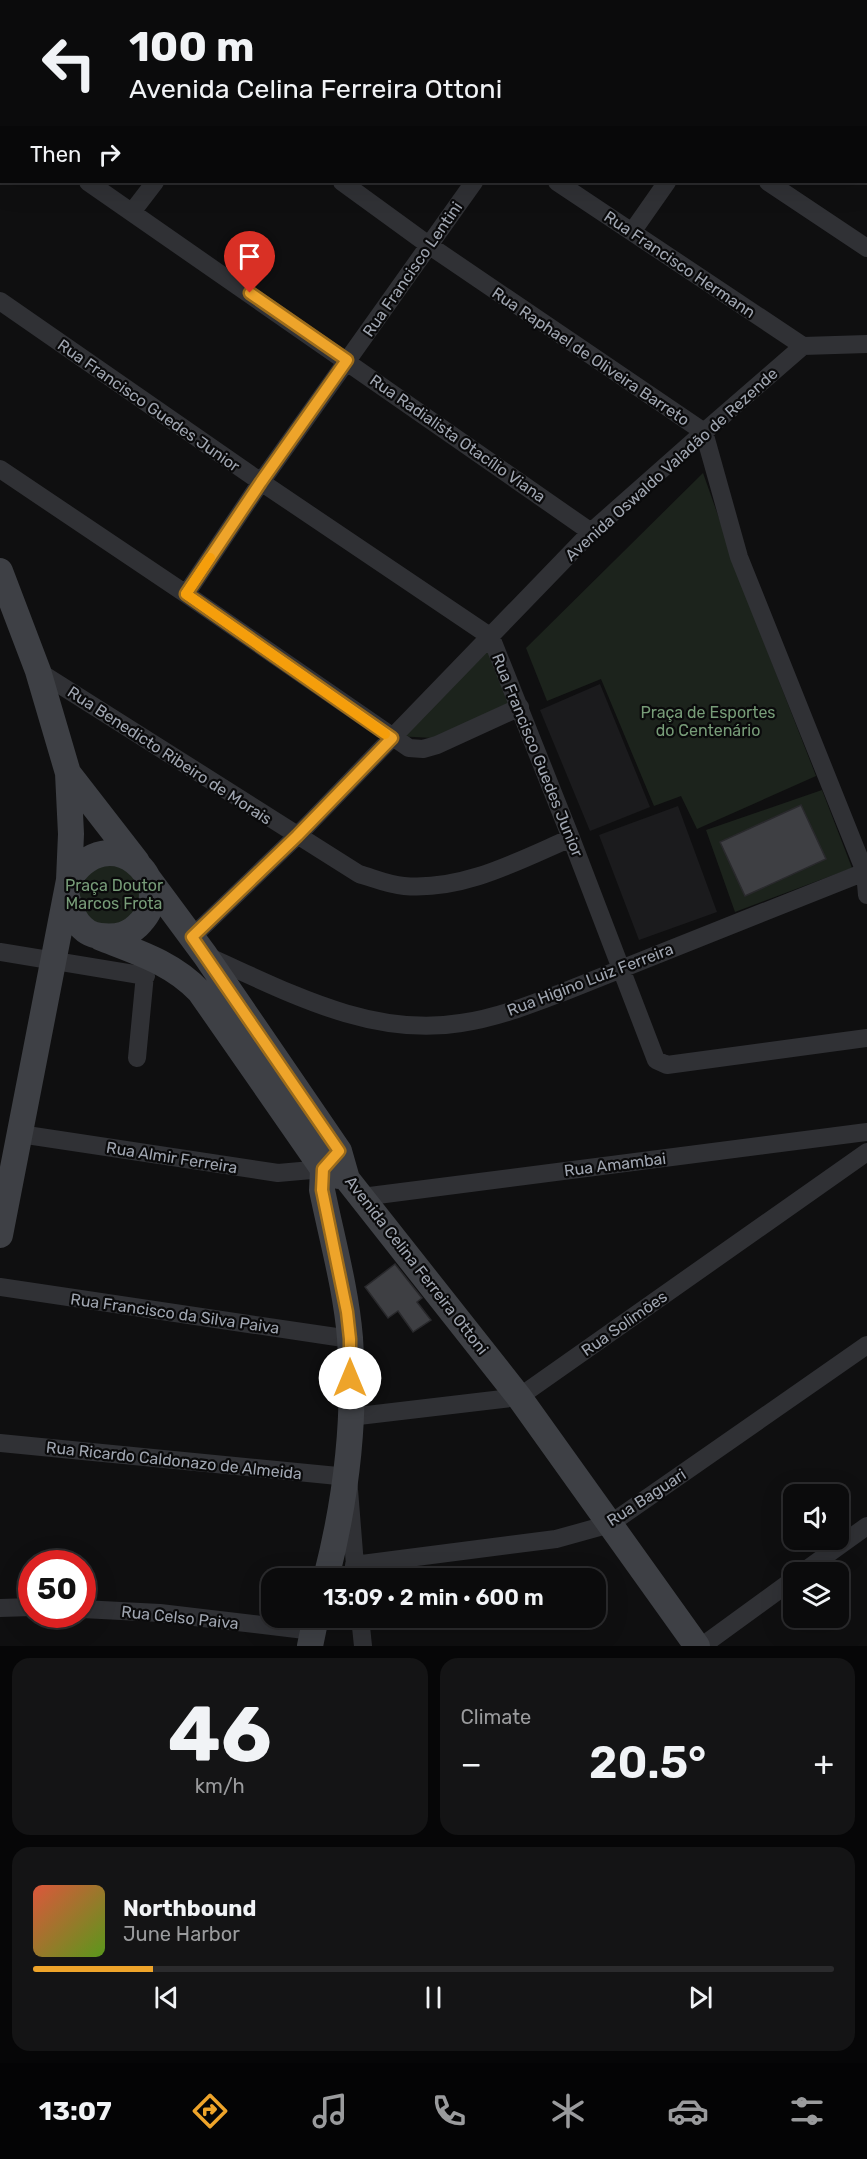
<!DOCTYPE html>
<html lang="en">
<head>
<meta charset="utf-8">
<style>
  body { margin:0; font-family:Rubik,sans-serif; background:#141415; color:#f1f3f6; height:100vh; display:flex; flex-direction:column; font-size:22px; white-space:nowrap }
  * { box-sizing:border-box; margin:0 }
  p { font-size:20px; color:#9a9b9d }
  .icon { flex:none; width:33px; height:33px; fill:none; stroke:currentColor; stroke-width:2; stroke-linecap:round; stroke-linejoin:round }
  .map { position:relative; height:1646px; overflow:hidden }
  .panel { display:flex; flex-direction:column; gap:12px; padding:12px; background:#060607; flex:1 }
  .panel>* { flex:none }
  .hud { position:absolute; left:0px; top:0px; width:867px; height:183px; box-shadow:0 6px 24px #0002,0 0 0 2px #2b2b2d; background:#0b0b0c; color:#f1f3f6; overflow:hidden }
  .buttons { position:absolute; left:783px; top:1484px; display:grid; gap:12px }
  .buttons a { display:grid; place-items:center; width:66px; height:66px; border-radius:12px; background:#0b0b0c; box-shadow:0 6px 24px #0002,0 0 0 2px #2b2b2d; font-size:30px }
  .speed { position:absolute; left:18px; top:1550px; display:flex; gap:12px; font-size:30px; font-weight:700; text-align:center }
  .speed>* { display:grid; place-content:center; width:78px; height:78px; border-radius:50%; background:#0b0b0c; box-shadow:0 6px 24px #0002,0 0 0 2px #2b2b2d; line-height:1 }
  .speed .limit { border:9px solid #d22; background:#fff; color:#111 }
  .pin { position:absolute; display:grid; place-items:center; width:51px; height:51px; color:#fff; margin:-62px -26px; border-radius:50% 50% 50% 0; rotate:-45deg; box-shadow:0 0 6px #0007 }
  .pin .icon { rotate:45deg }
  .me { position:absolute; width:66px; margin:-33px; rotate:0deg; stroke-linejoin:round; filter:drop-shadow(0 0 4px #0008) }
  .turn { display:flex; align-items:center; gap:21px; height:126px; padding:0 30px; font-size:27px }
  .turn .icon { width:78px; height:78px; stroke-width:2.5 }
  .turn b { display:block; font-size:42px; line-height:51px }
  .then { display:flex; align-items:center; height:57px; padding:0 30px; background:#0003; gap:12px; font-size:22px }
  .big { font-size:45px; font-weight:600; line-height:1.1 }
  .panel .widget { flex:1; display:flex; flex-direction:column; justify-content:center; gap:9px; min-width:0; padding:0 21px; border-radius:18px; background:#141415 }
  .panel .dial { align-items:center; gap:0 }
  .dial b { font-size:78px; line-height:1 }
  .song { display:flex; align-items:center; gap:18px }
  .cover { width:72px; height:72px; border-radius:9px; background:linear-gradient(135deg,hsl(10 70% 55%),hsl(90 70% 35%)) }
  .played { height:6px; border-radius:3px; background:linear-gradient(90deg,#eea42a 15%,#2b2b2d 15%) }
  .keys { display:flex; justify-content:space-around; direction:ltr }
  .heat { display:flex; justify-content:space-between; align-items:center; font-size:33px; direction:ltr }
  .panel .tiles { flex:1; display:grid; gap:12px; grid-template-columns:1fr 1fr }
  .widget:last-child { grid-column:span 2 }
  .trip { position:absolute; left:261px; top:1568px; width:345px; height:60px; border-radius:18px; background:#0b0b0c; box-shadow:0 6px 24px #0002,0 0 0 2px #2b2b2d; font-weight:600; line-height:60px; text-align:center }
  .dock { display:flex; height:96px; justify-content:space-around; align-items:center; background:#040405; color:#9a9b9d }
  .dock .icon { width:42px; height:42px }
  .dock .active { color:#eea42a }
  .dock b { font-size:27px; color:#f1f3f6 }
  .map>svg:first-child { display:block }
  .built { fill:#1b1b1d }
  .green { fill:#1c231c }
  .building { fill:#3e3f43; stroke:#29292c; stroke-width:1.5 }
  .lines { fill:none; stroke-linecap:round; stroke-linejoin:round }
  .lane { stroke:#303135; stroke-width:9 }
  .street { stroke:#303135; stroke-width:18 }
  .secondary { stroke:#3e4045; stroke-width:26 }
  .route-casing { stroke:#9b6b1b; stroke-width:15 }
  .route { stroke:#eea42a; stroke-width:10 }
  .slow { stroke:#f59e0b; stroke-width:10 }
  .labels { text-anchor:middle; stroke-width:4.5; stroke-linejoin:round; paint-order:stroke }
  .street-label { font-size:16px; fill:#a0a6b1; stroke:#0a0a0b }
  .park-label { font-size:16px; fill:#779c78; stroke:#0a0a0b }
</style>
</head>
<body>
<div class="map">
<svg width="867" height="1646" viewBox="0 0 867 1646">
  <rect width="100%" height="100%" fill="#0f0f10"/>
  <!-- built -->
  <path class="built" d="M 600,684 L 650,807 L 590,831 L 540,710 Z
    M 678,806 L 717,912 L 639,940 L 599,835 Z"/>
  <!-- green -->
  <path class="green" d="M 703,473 L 753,614 L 816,776 L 697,829 L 681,796 L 654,806 L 601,679 L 547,701 L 526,648 Z
    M 487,645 L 512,707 L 433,738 L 396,736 Z
    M 822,790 L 852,868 L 735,912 L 706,830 Z
    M 121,861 L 148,900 L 119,929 L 92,922 L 79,907 L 78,886 L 96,863 Z"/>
  <!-- building -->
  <path class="building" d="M 801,805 L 826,859 L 745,896 L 720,842 Z
    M 395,1264 L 422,1298 L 417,1302 L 431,1320 L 413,1332 L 398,1311 L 388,1318 L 365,1287 Z"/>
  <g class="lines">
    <!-- lane -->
    <path class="lane" d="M 161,2 L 162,0
      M 0,74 L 2,75"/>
    <!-- street -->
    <path class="street" d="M 511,0 L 513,2
      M 721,0 L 723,2
      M 379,2 L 383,0
      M 473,2 L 477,0
      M 866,100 L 867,101
      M 0,158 L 2,157
      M 88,182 L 591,532
      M 342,182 L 430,246 L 704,432 L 739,557 L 865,872 L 867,895
      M 557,182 L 803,346
      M 768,182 L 867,248
      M 132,212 L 155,182
      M 632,232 L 667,182
      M 0,301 L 261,482 L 491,637 L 571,838 L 656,1060 L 667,1065 L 867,1038
      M 0,469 L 186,594 L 409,748 L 423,749 L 437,745 L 520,707
      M 186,594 L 261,482 L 474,182
      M 38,671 L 359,874 C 373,878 389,885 404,886 C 463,891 518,861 571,838
      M 192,937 L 297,836 L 591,532 L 704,432 L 803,346 L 867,344
      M 0,952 L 146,976
      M 207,956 C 286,991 371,1038 461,1023 C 497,1018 532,1004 566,991 L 867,871
      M 137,1058 L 146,964
      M 20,1134 L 278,1173 L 323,1169
      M 362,1197 L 867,1132
      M 0,1287 L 350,1339
      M 350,1417 L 519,1397 L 867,1152
      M 0,1443 L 348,1477 L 356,1578
      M 354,1565 L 556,1539 L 610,1524 L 867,1345
      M 803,1572 L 867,1526
      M 0,1608 L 32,1607
      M 82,1609 L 160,1613 L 313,1631
      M 360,1617 L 363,1646
      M 702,1646 L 794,1579"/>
    <!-- secondary -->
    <path class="secondary" d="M 0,571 L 38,671 L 68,773 L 137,862
      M 68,773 L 71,834 L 69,880
      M 148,878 L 205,955 L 339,1151 L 347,1179 L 519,1397 L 697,1646
      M 101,938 C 137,952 173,963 200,992 L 323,1169 L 339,1176
      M 0,1235 L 69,880 C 109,816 179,881 141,922 C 130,935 117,938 100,936 C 80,934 71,914 67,897
      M 326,1578 C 346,1500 356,1419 350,1338 C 346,1289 332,1239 322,1190 L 323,1169 L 339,1151
      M 310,1646 L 316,1617"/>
  </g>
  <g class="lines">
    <!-- route casing -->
    <g class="route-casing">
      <path id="route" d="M 250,293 L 347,360 L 261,482 L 186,594 L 392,738 L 297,836 L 192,937 L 339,1151 L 323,1169 L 322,1190 L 347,1312 L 350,1339 L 350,1378"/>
    </g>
    <!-- route -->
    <use href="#route" class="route"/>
    <!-- slow -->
    <path class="slow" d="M 210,558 L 186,594 L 385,734"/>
  </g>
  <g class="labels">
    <!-- street labels -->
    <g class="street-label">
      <text transform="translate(680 264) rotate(34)" y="6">Rua Francisco Hermann</text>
      <text transform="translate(412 269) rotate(-55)" y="6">Rua Francisco Lentini</text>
      <text transform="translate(591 356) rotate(34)" y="6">Rua Raphael de Oliveira Barreto</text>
      <text transform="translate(149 405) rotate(35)" y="6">Rua Francisco Guedes Junior</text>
      <text transform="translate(458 438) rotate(35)" y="6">Rua Radialista Otacílio Viana</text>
      <text transform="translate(671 464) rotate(-42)" y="6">Avenida Oswaldo Valadão de Rezende</text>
      <text transform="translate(170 755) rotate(33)" y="6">Rua Benedicto Ribeiro de Morais</text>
      <text transform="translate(538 755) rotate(68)" y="6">Rua Francisco Guedes Junior</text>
      <text transform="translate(590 979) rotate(-21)" y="6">Rua Higino Luiz Ferreira</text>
      <text transform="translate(172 1157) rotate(9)" y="6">Rua Almir Ferreira</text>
      <text transform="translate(615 1164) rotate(-7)" y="6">Rua Amambai</text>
      <text transform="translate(417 1265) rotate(52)" y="6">Avenida Celina Ferreira Ottoni</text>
      <text transform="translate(175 1313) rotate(8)" y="6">Rua Francisco da Silva Paiva</text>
      <text transform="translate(624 1323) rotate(-35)" y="6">Rua Solimões</text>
      <text transform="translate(174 1460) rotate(6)" y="6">Rua Ricardo Caldonazo de Almeida</text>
      <text transform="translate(646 1497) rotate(-33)" y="6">Rua Baguari</text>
      <text transform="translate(180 1617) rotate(6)" y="6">Rua Celso Paiva</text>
    </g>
    <!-- park labels -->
    <g class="park-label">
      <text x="708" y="718">Praça de Esportes<tspan x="708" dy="18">do Centenário</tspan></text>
      <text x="114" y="891">Praça Doutor<tspan x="114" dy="18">Marcos Frota</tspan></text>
    </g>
  </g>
</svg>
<div class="buttons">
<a><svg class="icon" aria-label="sound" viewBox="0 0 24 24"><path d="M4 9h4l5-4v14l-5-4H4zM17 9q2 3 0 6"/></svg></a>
<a><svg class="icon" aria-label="layers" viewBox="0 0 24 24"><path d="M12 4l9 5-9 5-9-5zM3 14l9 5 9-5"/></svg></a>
</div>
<div class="speed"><div class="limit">50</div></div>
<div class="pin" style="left:250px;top:293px;background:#d93025"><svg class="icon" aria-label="arrive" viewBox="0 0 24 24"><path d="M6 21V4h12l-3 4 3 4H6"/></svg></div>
<svg class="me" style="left:350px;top:1378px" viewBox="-20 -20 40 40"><circle r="19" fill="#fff"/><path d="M0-13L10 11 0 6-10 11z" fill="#eea42a"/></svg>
<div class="trip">13:09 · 2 min · 600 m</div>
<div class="hud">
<div class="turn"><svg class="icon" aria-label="left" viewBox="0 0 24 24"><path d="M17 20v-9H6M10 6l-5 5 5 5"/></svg><div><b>100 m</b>Avenida Celina Ferreira Ottoni</div></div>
<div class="then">Then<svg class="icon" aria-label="right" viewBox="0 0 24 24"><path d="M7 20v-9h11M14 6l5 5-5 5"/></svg></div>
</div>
</div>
<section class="panel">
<div class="tiles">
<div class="widget dial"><b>46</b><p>km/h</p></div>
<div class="widget"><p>Climate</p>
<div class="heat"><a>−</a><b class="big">20.5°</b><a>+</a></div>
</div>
<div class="widget">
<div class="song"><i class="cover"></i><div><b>Northbound</b><p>June Harbor</p></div></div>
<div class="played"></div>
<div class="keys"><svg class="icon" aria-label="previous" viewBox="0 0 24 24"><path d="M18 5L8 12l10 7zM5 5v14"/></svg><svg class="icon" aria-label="pause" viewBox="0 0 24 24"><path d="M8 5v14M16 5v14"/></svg><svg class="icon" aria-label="next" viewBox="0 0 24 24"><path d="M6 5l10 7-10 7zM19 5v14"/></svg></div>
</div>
</div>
</section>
<nav class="dock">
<b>13:07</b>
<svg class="icon active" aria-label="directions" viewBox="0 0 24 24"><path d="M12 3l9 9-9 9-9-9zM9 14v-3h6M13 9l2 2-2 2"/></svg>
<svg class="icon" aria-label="music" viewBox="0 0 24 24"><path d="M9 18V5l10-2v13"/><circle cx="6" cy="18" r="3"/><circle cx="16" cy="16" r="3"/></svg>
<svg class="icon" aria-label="phone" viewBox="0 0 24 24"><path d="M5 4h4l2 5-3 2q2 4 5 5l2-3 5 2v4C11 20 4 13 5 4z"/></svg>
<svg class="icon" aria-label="climate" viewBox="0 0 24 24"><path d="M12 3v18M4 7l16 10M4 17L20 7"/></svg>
<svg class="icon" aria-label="car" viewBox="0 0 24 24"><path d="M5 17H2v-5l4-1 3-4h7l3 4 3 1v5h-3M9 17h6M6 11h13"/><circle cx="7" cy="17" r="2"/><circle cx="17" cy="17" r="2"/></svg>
<svg class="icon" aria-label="filters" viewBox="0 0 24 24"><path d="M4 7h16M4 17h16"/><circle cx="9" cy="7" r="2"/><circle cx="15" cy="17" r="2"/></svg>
</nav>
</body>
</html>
